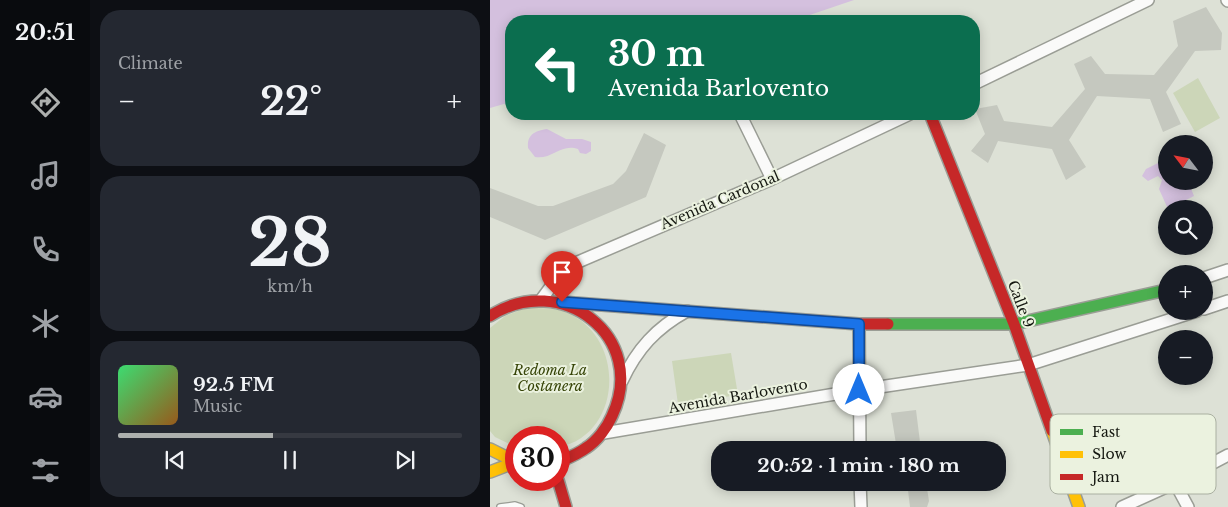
<!DOCTYPE html>
<html lang="en">
<head>
<meta charset="utf-8">
<style>
  body { margin:0; font-family:"Libre Baskerville",serif; background:#242831; color:#f1f3f6; height:100vh; display:flex; flex-direction:column; font-size:19px; white-space:nowrap }
  * { box-sizing:border-box; margin:0 }
  p { font-size:16px; color:#9ea1a6 }
  .icon { flex:none; width:28px; height:28px; fill:none; stroke:currentColor; stroke-width:2; stroke-linecap:round; stroke-linejoin:round }
  .map { position:relative; flex:1; overflow:hidden }
  .drawer { display:flex; flex-direction:column; gap:10px; padding:10px; background:#0d0f14; width:400px }
  .drawer>* { flex:none }
  .top-card { position:absolute; left:15px; top:15px; width:475px; height:105px; border-radius:20px; box-shadow:0 2px 12px #0003; background:#0b6e4f; color:#fff; overflow:hidden }
  .needle { width:32px; rotate:302deg }
  .tools { position:absolute; left:668px; top:135px; display:grid; gap:10px }
  .tools a { display:grid; place-items:center; width:55px; height:55px; border-radius:50%; background:#171b24; box-shadow:0 2px 12px #0003; font-size:25px }
  .speed { position:absolute; left:15px; top:426px; display:flex; gap:10px; font-size:25px; font-weight:700; text-align:center }
  .speed>* { display:grid; place-content:center; width:65px; height:65px; border-radius:50%; background:#171b24; box-shadow:0 2px 12px #0003; line-height:1 }
  .speed .limit { border:8px solid #d22; background:#fff; color:#111 }
  .pin { position:absolute; display:grid; place-items:center; width:42px; height:42px; color:#fff; margin:-51px -21px; border-radius:50% 50% 50% 0; rotate:-45deg; box-shadow:0 0 5px #0007 }
  .pin .icon { rotate:45deg }
  .me { position:absolute; width:55px; margin:-28px; rotate:0deg; stroke-linejoin:round; filter:drop-shadow(0 0 4px #0008) }
  .turn { display:flex; align-items:center; gap:18px; height:105px; padding:0 20px; font-size:22px }
  .turn .icon { width:65px; height:65px; stroke-width:2.5 }
  .turn b { display:block; font-size:35px; line-height:42px }
  .big { font-size:38px; font-weight:700; line-height:1.1 }
  .drawer .card { flex:1; display:flex; flex-direction:column; justify-content:center; gap:8px; min-width:0; padding:0 18px; border-radius:20px; background:#242831 }
  .drawer .dial { align-items:center; gap:0 }
  .dial b { font-size:65px; line-height:1 }
  .song { display:flex; align-items:center; gap:15px }
  .cover { width:60px; height:60px; border-radius:8px; background:linear-gradient(135deg,hsl(140 70% 55%),hsl(30 70% 35%)) }
  .played { height:5px; border-radius:2px; background:linear-gradient(90deg,#adb0ae 45%,#363941 45%) }
  .keys { display:flex; justify-content:space-around; direction:ltr }
  .heat { display:flex; justify-content:space-between; align-items:center; font-size:28px; direction:ltr }
  .trip { position:absolute; left:221px; top:441px; width:295px; height:50px; border-radius:20px; background:#171b24; box-shadow:0 2px 12px #0003; font-weight:700; line-height:50px; text-align:center }
  main { display:flex; flex:1; min-height:0 }
  .menu { display:flex; flex-direction:column; width:90px; justify-content:space-around; align-items:center; background:#090b0e; color:#9ea1a6 }
  .menu .icon { width:35px; height:35px }
  .menu .on { color:#adb0ae }
  .menu b { font-size:22px; color:#f1f3f6 }
  .map>svg:first-child { display:block }
  .green { fill:#ccd6b8 }
  .water { fill:#d4c0de }
  .building { fill:#c5c8bf }
  .lines { fill:none; stroke-linecap:round; stroke-linejoin:round }
  .lane-casing { stroke:#9a9d95; stroke-width:8 }
  .street-casing { stroke:#9a9d95; stroke-width:14 }
  .fast-casing { stroke:#9a9d95; stroke-width:14 }
  .slow-casing { stroke:#9a9d95; stroke-width:14 }
  .jam-casing { stroke:#9a9d95; stroke-width:14 }
  .lane { stroke:#fafaf9; stroke-width:5.5 }
  .street { stroke:#fafaf9; stroke-width:11 }
  .fast { stroke:#4caf50; stroke-width:11 }
  .slow { stroke:#ffc107; stroke-width:11 }
  .jam { stroke:#c62828; stroke-width:11 }
  .route-casing { stroke:#114b97; stroke-width:12 }
  .route { stroke:#1a73e8; stroke-width:9 }
  .labels { text-anchor:middle; stroke-width:4; stroke-linejoin:round; paint-order:stroke }
  .street-label { font-size:14px; fill:#141710; stroke:#ebf2df }
  .park-label { font-size:14px; font-style:italic; fill:#364407; stroke:#ebf2df }
  .key { fill:#ebf2df; stroke:#aab0a1; stroke-width:1 }
  .key-label { font-size:14px; fill:#141710 }
</style>
</head>
<body>
<main>
<nav class="menu">
<b>20:51</b>
<svg class="icon on" aria-label="directions" viewBox="0 0 24 24"><path d="M12 3l9 9-9 9-9-9zM9 14v-3h6M13 9l2 2-2 2"/></svg>
<svg class="icon" aria-label="music" viewBox="0 0 24 24"><path d="M9 18V5l10-2v13"/><circle cx="6" cy="18" r="3"/><circle cx="16" cy="16" r="3"/></svg>
<svg class="icon" aria-label="phone" viewBox="0 0 24 24"><path d="M5 4h4l2 5-3 2q2 4 5 5l2-3 5 2v4C11 20 4 13 5 4z"/></svg>
<svg class="icon" aria-label="climate" viewBox="0 0 24 24"><path d="M12 3v18M4 7l16 10M4 17L20 7"/></svg>
<svg class="icon" aria-label="car" viewBox="0 0 24 24"><path d="M5 17H2v-5l4-1 3-4h7l3 4 3 1v5h-3M9 17h6M6 11h13"/><circle cx="7" cy="17" r="2"/><circle cx="17" cy="17" r="2"/></svg>
<svg class="icon" aria-label="filters" viewBox="0 0 24 24"><path d="M4 7h16M4 17h16"/><circle cx="9" cy="7" r="2"/><circle cx="15" cy="17" r="2"/></svg>
</nav>
<section class="drawer">
<div class="card"><p>Climate</p>
<div class="heat"><a>−</a><b class="big">22°</b><a>+</a></div>
</div>
<div class="card dial"><b>28</b><p>km/h</p></div>
<div class="card">
<div class="song"><i class="cover"></i><div><b>92.5 FM</b><p>Music</p></div></div>
<div class="played"></div>
<div class="keys"><svg class="icon" aria-label="previous" viewBox="0 0 24 24"><path d="M18 5L8 12l10 7zM5 5v14"/></svg><svg class="icon" aria-label="pause" viewBox="0 0 24 24"><path d="M8 5v14M16 5v14"/></svg><svg class="icon" aria-label="next" viewBox="0 0 24 24"><path d="M6 5l10 7-10 7zM19 5v14"/></svg></div>
</div>
</section>
<div class="map">
<svg width="738" height="507" viewBox="0 0 738 507">
  <rect width="100%" height="100%" fill="#dde1d6"/>
  <!-- green -->
  <path class="green" d="M 708,78 L 730,118 L 705,132 L 683,93 Z
    M 36,308 C 52,308 67,307 82,315 C 137,344 130,435 69,447 L 69,438 L 26,438 L 26,447 L 5,437 L 0,431 L 0,328 L 15,316 Z
    M 241,353 L 248,395 L 188,404 L 182,361 Z"/>
  <!-- water -->
  <path class="water" d="M 0,0 L 364,0 L 302,21 L 21,21 L 21,102 L 0,108 Z
    M 57,129 L 76,139 L 92,139 L 101,142 L 101,151 L 96,154 L 90,153 L 88,149 C 71,143 62,160 45,157 L 38,148 C 37,134 45,131 57,129 Z
    M 676,159 L 676,181 L 698,181 L 704,196 L 678,209 L 669,189 L 672,180 L 668,176 L 658,181 L 652,176 L 656,169 Z"/>
  <!-- building -->
  <path class="building" d="M 716,7 L 732,33 L 731,50 L 705,51 L 676,92 L 691,124 L 673,132 L 660,99 L 607,96 L 579,140 L 596,167 L 576,180 L 562,149 L 508,141 L 498,163 L 481,151 L 495,134 L 485,109 L 507,105 L 514,121 L 562,127 L 595,89 L 584,64 L 601,56 L 615,74 L 664,75 L 688,46 L 683,21 Z
    M 154,133 L 176,145 L 156,197 L 55,240 L 0,217 L 0,188 L 48,206 L 63,206 L 123,184 L 136,171 Z
    M 426,410 L 431,450 L 407,450 L 401,413 Z
    M 417,482 L 436,482 L 439,501 L 437,507 L 420,507 Z"/>
  <g class="lines">
    <!-- lane casing -->
    <g class="lane-casing">
      <path id="lane" d="M 10,507 L 25,505 L 31,507"/>
    </g>
    <!-- street casing -->
    <g class="street-casing">
      <path id="street" d="M 737,0 L 738,1
        M 484,84 L 658,0
        M 250,114 L 282,179
        M 714,278 L 738,270
        M 51,300 L 68,277 L 88,262 L 282,179 L 420,114
        M 714,309 L 738,301
        M 369,324 L 370,450
        M 132,381 C 147,349 166,328 197,311
        M 114,433 L 369,390 L 538,365 L 707,311
        M 370,482 L 371,507
        M 685,483 L 698,507
        M 632,507 L 685,483 L 738,455"/>
    </g>
    <!-- fast casing -->
    <g class="fast-casing">
      <path id="fast" d="M 398,324 L 524,324 L 676,290"/>
    </g>
    <!-- slow casing -->
    <g class="slow-casing">
      <path id="slow" d="M 562,431 L 589,507
        M 0,449 L 26,462
        M 0,472 L 26,462"/>
    </g>
    <!-- jam casing -->
    <g class="jam-casing">
      <path id="jam" d="M 440,114 L 524,324 L 562,431
        M 71,302 L 369,324 L 398,324
        M 0,316 C 71,270 159,337 122,416 C 117,428 107,441 96,448 C 88,454 78,458 69,462
        M 68,480 L 76,507"/>
    </g>
    <!-- lane -->
    <use href="#lane" class="lane"/>
    <!-- street -->
    <use href="#street" class="street"/>
    <!-- fast -->
    <use href="#fast" class="fast"/>
    <!-- slow -->
    <use href="#slow" class="slow"/>
    <!-- jam -->
    <use href="#jam" class="jam"/>
  </g>
  <g class="lines">
    <!-- route casing -->
    <g class="route-casing">
      <path id="route" d="M 72,302 L 369,324 L 369,390"/>
    </g>
    <!-- route -->
    <use href="#route" class="route"/>
  </g>
  <g class="labels">
    <!-- street labels -->
    <g class="street-label">
      <text transform="translate(230 200) rotate(-23)" y="5">Avenida Cardonal</text>
      <text transform="translate(531 304) rotate(69)" y="5">Calle 9</text>
      <text transform="translate(248 396) rotate(-10)" y="5">Avenida Barlovento</text>
    </g>
    <!-- park labels -->
    <g class="park-label">
      <text x="60" y="375">Redoma La<tspan x="60" dy="16">Costanera</tspan></text>
    </g>
  </g>
  <!-- legend -->
  <rect x="560" y="414" width="166" height="80" rx="8" class="key"/>
  <rect x="570" y="429" width="23" height="6" fill="#4caf50"/>
  <rect x="570" y="451" width="23" height="7" fill="#ffc107"/>
  <rect x="570" y="474" width="23" height="6" fill="#c62828"/>
  <g class="key-label">
    <text x="602" y="437">Fast</text>
    <text x="602" y="459">Slow</text>
    <text x="602" y="482">Jam</text>
  </g>
</svg>
<div class="tools">
<a><svg class="needle" viewBox="-14 -14 28 28"><path d="M0-13l5 13h-10z" fill="#e53935"/><path d="M0 13l5-13h-10z" fill="#9ea1a6"/></svg></a>
<a><svg class="icon" aria-label="search" viewBox="0 0 24 24"><circle cx="10" cy="10" r="6"/><path d="M15 15l6 6"/></svg></a>
<a>+</a>
<a>−</a>
</div>
<div class="speed"><div class="limit">30</div></div>
<div class="pin" style="left:72px;top:302px;background:#d93025"><svg class="icon" aria-label="arrive" viewBox="0 0 24 24"><path d="M6 21V4h12l-3 4 3 4H6"/></svg></div>
<svg class="me" style="left:369px;top:390px" viewBox="-20 -20 40 40"><circle r="19" fill="#fff"/><path d="M0-13L10 11 0 6-10 11z" fill="#1a73e8"/></svg>
<div class="trip">20:52 · 1 min · 180 m</div>
<div class="top-card">
<div class="turn"><svg class="icon" aria-label="left" viewBox="0 0 24 24"><path d="M17 20v-9H6M10 6l-5 5 5 5"/></svg><div><b>30 m</b>Avenida Barlovento</div></div>
</div>
</div>
</main>
</body>
</html>
